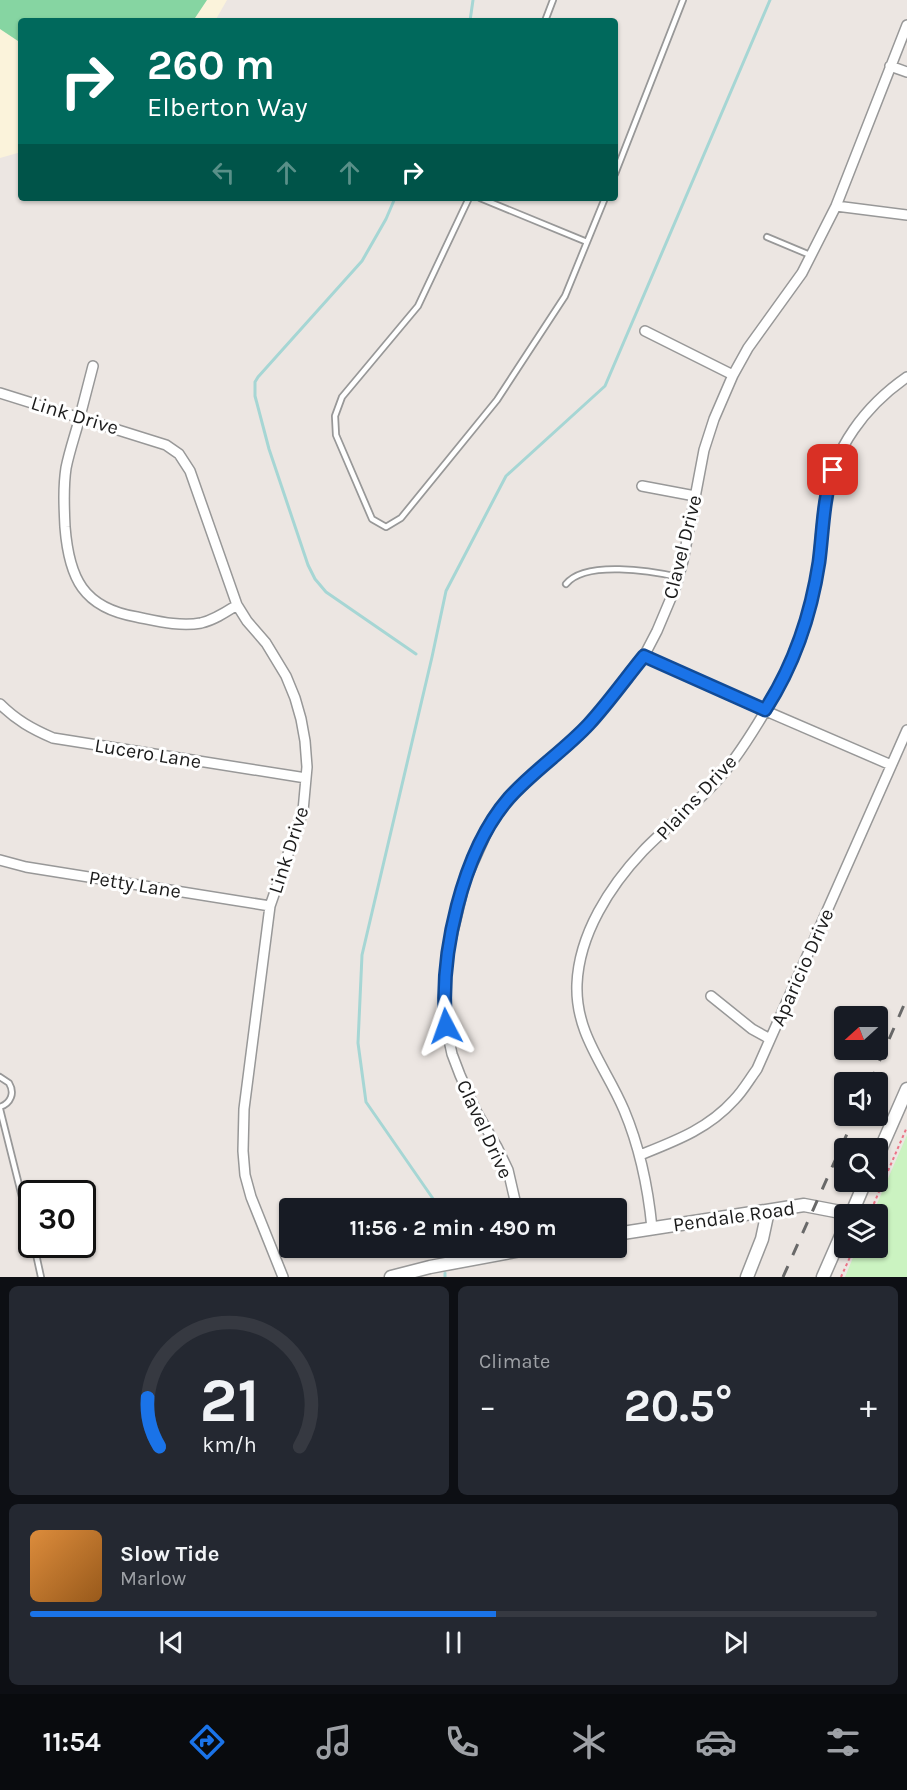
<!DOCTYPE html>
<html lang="en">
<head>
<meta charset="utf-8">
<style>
  body { margin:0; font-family:Karla,sans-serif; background:#242831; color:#f1f3f6; height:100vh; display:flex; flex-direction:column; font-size:22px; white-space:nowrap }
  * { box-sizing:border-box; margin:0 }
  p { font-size:20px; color:#9ea1a6 }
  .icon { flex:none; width:33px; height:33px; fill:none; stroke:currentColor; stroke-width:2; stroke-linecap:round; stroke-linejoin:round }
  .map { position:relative; height:1277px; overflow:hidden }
  .side { display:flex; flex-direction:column; gap:9px; padding:9px; background:#0d0f14; flex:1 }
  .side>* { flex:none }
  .guide { position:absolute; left:18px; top:18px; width:600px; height:183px; border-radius:6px; box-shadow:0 2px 4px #0004; background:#00695c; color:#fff; overflow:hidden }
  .needle { width:39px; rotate:249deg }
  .fabs { position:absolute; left:834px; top:1006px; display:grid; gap:12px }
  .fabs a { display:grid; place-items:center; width:54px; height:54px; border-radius:6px; background:#171b24; box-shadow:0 2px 4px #0004; font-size:30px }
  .speed { position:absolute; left:18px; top:1180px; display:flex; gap:12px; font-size:30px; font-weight:700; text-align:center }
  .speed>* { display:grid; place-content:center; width:78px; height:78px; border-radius:50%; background:#171b24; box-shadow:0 2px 4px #0004; line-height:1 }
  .speed .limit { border:3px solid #111; border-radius:9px; background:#fff; color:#111 }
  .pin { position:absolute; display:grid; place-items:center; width:51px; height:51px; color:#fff; margin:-26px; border-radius:12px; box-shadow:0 3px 9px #0006 }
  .me { position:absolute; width:66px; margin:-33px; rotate:356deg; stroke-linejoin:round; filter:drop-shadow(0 0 4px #0008) }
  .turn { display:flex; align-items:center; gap:21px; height:126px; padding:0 30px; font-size:27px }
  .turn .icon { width:78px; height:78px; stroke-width:2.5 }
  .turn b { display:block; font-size:42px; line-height:51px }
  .lanes { display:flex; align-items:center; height:57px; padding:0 30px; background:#0003; justify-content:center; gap:30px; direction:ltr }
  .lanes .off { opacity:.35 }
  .big { font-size:45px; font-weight:700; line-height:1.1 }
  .side .card { flex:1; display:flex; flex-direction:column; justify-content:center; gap:9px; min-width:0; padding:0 21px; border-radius:9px; background:#242831 }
  .side .dial { align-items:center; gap:0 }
  .dial svg { height:156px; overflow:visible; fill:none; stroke:#363941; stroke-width:7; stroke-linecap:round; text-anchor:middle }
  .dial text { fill:#f1f3f6; stroke:none }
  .song { display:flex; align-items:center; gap:18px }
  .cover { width:72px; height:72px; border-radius:9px; background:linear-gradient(135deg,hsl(30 70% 55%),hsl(30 70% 35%)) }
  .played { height:6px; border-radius:3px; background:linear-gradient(90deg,#1a73e8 55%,#363941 55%) }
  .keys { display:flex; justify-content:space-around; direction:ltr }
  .heat { display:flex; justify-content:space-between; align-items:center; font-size:33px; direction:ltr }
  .side .tiles { flex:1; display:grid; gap:9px; grid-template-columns:1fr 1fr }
  .card:last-child { grid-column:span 2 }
  .trip { position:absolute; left:279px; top:1198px; width:348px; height:60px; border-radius:6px; background:#171b24; box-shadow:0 2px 4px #0004; font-weight:700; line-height:60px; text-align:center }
  .menu { display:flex; height:96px; justify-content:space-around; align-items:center; background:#090b0e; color:#9ea1a6 }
  .menu .icon { width:42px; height:42px }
  .menu .current { color:#1a73e8 }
  .menu b { font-size:27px; color:#f1f3f6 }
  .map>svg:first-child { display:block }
  .education { fill:#fbf3db }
  .park { fill:#cbf3c1 }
  .pitch { fill:#86d5a2 }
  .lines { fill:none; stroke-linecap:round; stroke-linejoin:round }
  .stream { stroke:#a6d6d4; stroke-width:3 }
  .service-casing { stroke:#989898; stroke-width:8 }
  .minor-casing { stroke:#989898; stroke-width:12 }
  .tertiary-casing { stroke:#989898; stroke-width:15 }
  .path { stroke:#ec7386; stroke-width:2; stroke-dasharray:3 3; stroke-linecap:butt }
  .service { stroke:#fff; stroke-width:4.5 }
  .minor { stroke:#fff; stroke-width:9 }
  .tertiary { stroke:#fff; stroke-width:12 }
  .rail { stroke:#696969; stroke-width:3; stroke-dasharray:12 12; stroke-linecap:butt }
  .route-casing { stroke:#114b97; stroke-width:15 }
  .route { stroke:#1a73e8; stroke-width:10 }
  .labels { text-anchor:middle; stroke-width:6; stroke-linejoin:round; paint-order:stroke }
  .street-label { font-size:20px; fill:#1b1b1b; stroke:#fff }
</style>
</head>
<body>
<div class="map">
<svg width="907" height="1277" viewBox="0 0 907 1277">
  <rect width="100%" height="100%" fill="#ece6e2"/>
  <!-- education -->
  <path class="education" d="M 0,0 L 227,0 L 215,21 L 21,21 L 21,152 L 0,158 Z"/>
  <!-- park -->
  <path class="park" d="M 907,1135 L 907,1277 L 845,1277 L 857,1248 L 878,1248 L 878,1215 L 872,1215 Z"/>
  <!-- pitch -->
  <path class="pitch" d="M 0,0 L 207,0 L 193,21 L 21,21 L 21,43 L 0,29 Z"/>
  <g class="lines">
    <!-- stream -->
    <path class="stream" d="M 470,21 L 473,0
      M 395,198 L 386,219 L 362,261 L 258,377 L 255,382 L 255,396 L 269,449 L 308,565 L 315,579 L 326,592 L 416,654
      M 437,1209 L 436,1203 L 366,1102 L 358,1043 L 362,955 L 432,657 L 446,591 L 506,476 L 605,386 L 770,0
      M 441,1248 L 442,1256
      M 445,1273 L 445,1277"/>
    <!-- service casing -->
    <g class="service-casing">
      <path id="service" d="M 545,21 L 553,0
        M 615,174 L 683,0
        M 469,198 L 418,306 L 342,397 L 335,416 L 336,435 L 372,519 L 386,527 L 401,518 L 497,400 L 565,296 L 605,198
        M 480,198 L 587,242
        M 767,237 L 810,255
        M 566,584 C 585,560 652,571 678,577
        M 0,1077 L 9,1083 C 15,1093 11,1103 0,1107
        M 0,1109 L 32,1237
        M 34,1245 L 41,1277"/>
    </g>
    <!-- minor casing -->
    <g class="minor-casing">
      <path id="minor" d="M 890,66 L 907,72
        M 836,206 L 907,215
        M 645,331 L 733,375
        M 93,366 C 88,385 83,405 78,424 C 74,438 69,453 66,468 C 63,488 64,507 65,527 C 69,578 83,608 137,617 C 157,621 180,627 201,623 C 214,620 226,612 237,605
        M 0,393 L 166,445 L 179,454 L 190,471 L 237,605 L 247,621 L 266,643 L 286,676 L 295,698 L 301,719 L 305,741 L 307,767 L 303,811 L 270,906 L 244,1109 L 243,1151 L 245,1175 L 251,1197 L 283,1277
        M 642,486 L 695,496
        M 644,656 L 745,702 L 891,765
        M 0,704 C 16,720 32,729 53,738 L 306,778
        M 0,860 L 26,867 L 270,906
        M 711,996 L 752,1029 L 770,1039
        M 640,1155 C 675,1141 708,1129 734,1100 C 743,1091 749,1080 757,1069 L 907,730
        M 517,1209 L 508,1170 L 497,1147 L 476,1111 L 460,1075 L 452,1054 L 446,1026 L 444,1002 L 447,957 L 465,881 L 490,825 L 509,798 L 589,724 L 644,656 L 657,631 L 676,586 L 683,561 L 704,450 L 714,419 L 733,375 L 748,348 L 802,273 L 836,206 L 907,25
        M 652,1228 C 648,1187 640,1148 624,1110 C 606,1067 575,1034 577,984 C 579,934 610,886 643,851 C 668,825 697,804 720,777 C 741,753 761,719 777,691 C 794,661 807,625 814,591 C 820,561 820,530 825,499 C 834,448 865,406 907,377"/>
    </g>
    <!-- tertiary casing -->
    <g class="tertiary-casing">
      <path id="tertiary" d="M 878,1155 L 907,1089
        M 851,1215 L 865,1182
        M 616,1234 L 804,1205 L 851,1214
        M 391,1277 L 430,1267 L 532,1248
        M 747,1277 L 762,1239 L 768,1211
        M 823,1277 L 844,1229"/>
    </g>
    <!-- path -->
    <path class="path" d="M 869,1215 L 907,1127
      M 858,1248 L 867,1252
      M 841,1277 L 854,1248"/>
    <!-- service -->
    <use href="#service" class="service"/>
    <!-- minor -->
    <use href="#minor" class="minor"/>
    <!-- tertiary -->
    <use href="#tertiary" class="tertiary"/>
    <!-- rail -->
    <path class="rail" d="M 870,1083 L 907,998
      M 783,1277 L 855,1116"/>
  </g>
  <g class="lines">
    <!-- route casing -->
    <g class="route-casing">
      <path id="route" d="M 446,1026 C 439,956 462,852 509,798 C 533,771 565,750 589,724 C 609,702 626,678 644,656 L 765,710 C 794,665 811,615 819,562 C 823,531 823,500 833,470"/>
    </g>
    <!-- route -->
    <use href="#route" class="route"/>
  </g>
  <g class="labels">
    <!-- street labels -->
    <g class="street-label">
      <text transform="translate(75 415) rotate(17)" y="7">Link Drive</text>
      <text transform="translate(682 547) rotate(-76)" y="7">Clavel Drive</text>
      <text transform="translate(148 753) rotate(9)" y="7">Lucero Lane</text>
      <text transform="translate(696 797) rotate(-47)" y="7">Plains Drive</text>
      <text transform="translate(288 850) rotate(-72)" y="7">Link Drive</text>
      <text transform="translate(135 884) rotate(9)" y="7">Petty Lane</text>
      <text transform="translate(802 967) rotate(-66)" y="7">Aparicio Drive</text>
      <text transform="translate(485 1129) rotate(65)" y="7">Clavel Drive</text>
      <text transform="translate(734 1216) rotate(-8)" y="7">Pendale Road</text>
    </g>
  </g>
</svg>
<div class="fabs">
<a><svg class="needle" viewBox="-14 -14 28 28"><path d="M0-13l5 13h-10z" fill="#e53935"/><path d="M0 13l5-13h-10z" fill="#9ea1a6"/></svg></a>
<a><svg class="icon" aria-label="sound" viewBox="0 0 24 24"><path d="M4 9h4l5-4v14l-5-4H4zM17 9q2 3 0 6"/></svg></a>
<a><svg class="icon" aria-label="search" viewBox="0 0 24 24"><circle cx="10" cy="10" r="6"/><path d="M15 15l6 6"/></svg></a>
<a><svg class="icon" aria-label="layers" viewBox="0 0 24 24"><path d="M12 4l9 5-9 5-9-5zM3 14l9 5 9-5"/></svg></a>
</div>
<div class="speed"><div class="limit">30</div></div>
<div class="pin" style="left:833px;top:470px;background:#d93025"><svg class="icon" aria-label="arrive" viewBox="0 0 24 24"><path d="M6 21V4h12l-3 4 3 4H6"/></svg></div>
<svg class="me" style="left:446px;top:1026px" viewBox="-20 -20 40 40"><path d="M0-17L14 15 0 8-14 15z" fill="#1a73e8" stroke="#fff" stroke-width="4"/></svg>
<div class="trip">11:56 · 2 min · 490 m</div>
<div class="guide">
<div class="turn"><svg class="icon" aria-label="right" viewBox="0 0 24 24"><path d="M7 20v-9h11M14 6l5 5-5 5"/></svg><div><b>260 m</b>Elberton Way</div></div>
<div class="lanes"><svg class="icon off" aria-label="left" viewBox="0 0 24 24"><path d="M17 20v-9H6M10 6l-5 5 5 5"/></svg><svg class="icon off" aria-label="ahead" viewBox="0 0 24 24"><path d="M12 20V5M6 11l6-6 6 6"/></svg><svg class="icon off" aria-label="ahead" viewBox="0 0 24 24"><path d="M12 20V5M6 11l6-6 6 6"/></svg><svg class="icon" aria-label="right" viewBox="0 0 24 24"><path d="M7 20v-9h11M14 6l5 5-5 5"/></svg></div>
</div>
</div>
<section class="side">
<div class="tiles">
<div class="card dial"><svg viewBox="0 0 100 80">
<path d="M14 69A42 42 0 1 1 86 69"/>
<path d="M14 69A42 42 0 0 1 8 44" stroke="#1a73e8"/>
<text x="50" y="56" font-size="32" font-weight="700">21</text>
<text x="50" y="72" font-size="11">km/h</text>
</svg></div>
<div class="card"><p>Climate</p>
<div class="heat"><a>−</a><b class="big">20.5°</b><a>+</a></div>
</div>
<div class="card">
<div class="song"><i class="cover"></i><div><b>Slow Tide</b><p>Marlow</p></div></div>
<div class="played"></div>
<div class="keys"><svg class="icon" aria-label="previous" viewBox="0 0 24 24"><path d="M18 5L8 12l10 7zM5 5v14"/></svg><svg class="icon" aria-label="pause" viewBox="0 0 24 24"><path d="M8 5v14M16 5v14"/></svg><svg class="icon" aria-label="next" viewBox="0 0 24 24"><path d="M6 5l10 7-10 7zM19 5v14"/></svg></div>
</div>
</div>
</section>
<nav class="menu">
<b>11:54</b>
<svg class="icon current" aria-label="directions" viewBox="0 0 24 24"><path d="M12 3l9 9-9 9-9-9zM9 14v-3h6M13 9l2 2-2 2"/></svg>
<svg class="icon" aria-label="music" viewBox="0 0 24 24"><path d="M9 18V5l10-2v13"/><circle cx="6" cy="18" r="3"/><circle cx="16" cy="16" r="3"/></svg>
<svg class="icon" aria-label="phone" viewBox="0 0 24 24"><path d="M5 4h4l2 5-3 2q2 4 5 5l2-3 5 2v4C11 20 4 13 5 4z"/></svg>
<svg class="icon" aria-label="climate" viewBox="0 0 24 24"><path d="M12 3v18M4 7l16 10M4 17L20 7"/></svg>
<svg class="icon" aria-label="car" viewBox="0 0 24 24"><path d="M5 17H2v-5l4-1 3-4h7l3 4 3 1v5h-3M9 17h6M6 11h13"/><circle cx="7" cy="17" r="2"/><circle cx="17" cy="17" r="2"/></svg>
<svg class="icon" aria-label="filters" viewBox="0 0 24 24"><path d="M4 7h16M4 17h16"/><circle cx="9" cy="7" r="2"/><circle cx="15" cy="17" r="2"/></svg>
</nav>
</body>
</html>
